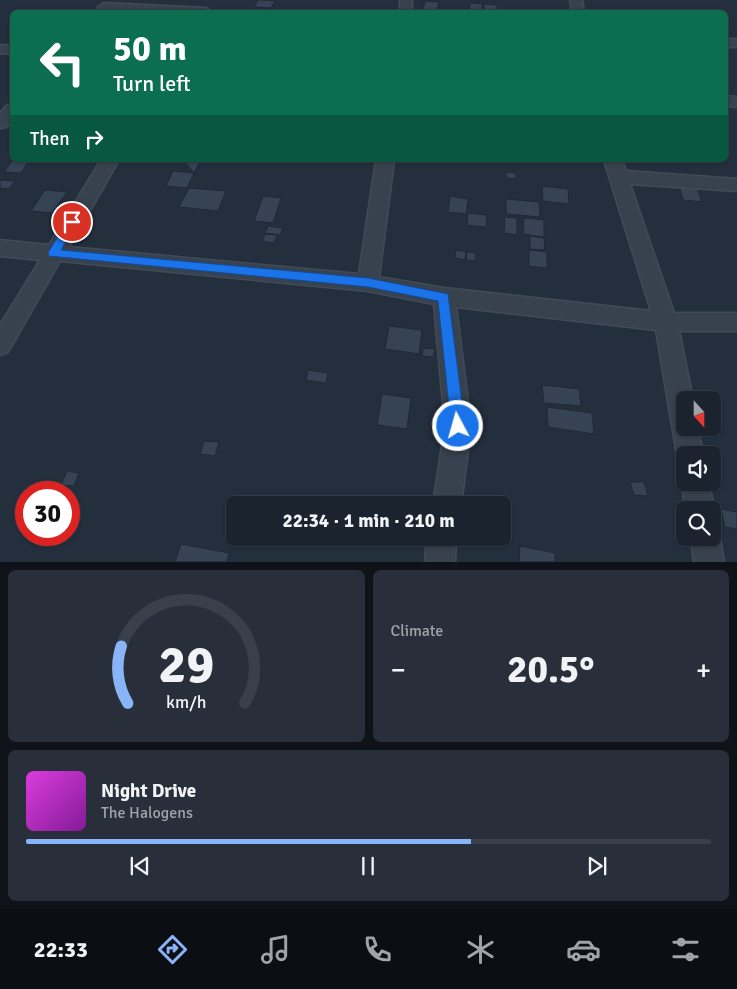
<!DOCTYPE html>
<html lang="en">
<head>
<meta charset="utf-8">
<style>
  body { margin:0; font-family:Signika,sans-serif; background:#282f3a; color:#f1f3f6; height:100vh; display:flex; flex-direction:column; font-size:19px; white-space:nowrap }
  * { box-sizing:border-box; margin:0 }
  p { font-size:16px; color:#a0a4aa }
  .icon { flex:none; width:28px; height:28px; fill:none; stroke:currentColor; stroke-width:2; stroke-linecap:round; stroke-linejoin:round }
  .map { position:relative; height:562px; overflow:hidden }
  .sheet { display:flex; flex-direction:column; gap:8px; padding:8px; background:#0f1319; flex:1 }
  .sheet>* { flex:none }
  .hud { position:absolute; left:10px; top:10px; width:718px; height:152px; border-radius:8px; box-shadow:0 1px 4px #0004,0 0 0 1px #39404a; background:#0b6e4f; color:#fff; overflow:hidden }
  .needle { width:32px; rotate:159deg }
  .controls { position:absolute; left:676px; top:391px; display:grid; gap:10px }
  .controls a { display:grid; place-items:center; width:45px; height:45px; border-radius:8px; background:#1b232e; box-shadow:0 1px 4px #0004,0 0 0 1px #39404a; font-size:25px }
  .speed { position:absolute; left:15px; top:481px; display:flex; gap:10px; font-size:25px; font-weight:700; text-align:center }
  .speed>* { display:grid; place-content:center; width:65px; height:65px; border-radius:50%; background:#1b232e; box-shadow:0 1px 4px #0004,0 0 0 1px #39404a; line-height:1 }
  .speed .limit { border:8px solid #d22; background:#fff; color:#111 }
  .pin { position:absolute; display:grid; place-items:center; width:42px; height:42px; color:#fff; margin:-21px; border:2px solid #fff; border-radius:50%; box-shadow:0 1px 5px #0007 }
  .me { position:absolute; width:55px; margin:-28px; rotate:354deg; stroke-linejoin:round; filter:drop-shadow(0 0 4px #0008) }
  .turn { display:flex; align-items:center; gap:18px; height:105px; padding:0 20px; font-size:22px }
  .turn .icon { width:65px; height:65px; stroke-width:2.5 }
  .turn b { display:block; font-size:35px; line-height:42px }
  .then { display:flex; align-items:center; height:48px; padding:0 20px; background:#0003; gap:10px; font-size:19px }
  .big { font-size:38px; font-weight:700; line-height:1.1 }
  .sheet .widget { flex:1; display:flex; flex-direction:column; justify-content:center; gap:8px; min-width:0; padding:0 18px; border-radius:8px; background:#282f3a }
  .sheet .dial { align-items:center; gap:0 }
  .dial svg { height:130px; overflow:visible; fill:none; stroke:#39404a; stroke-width:7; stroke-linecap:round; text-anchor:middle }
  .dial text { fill:#f1f3f6; stroke:none }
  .song { display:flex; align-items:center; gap:15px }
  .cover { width:60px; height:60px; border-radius:8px; background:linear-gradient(135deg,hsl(300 70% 55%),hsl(290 70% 35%)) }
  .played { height:5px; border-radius:2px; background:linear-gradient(90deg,#8ab4f8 65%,#39404a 65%) }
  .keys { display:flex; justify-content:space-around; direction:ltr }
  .heat { display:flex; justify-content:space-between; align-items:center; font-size:28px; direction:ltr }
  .sheet .tiles { flex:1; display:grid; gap:8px; grid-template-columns:1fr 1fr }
  .widget:last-child { grid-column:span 2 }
  .trip { position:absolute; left:226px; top:496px; width:285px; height:50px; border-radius:8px; background:#1b232e; box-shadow:0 1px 4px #0004,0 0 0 1px #39404a; font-weight:700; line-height:50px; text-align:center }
  .tabs { display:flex; height:80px; justify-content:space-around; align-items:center; background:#0b0e12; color:#a0a4aa }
  .tabs .icon { width:35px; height:35px }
  .tabs .on { color:#8ab4f8 }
  .tabs b { font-size:22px; color:#f1f3f6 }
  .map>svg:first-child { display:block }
  .building { fill:#364354; stroke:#1f2835 }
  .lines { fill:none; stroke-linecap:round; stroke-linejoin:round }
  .minor-casing { stroke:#414a57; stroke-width:3 }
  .minor { fill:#38414e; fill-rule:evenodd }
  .route { fill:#1a73e8; stroke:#114b97 }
</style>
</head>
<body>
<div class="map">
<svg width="737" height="562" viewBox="0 0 737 562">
  <rect width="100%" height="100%" fill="#242f3e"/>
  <!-- building -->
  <path class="building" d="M 258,0 L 264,0 L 275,1 L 271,8 L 254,7 Z
    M 425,1 L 439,2 L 437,11 L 423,10 Z
    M 470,3 L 482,4 L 482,12 L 469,12 Z
    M 484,4 L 497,5 L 497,12 L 484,12 Z
    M 13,160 L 29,161 L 21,173 L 4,172 Z
    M 183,160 L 189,160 L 200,161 L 194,173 Z
    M 173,171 L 194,173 L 187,188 L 166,186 Z
    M 506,172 L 516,173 L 516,179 L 506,178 Z
    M 0,180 L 15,181 L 9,189 L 0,188 Z
    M 542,186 L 568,189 L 569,204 L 543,201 Z
    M 679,186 L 697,188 L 702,202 L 683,200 Z
    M 189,188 L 226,191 L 218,211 L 179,207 Z
    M 45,190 L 67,192 L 52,213 L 31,211 Z
    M 263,196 L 281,198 L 273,223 L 254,221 Z
    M 450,196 L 468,199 L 466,214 L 448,212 Z
    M 506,199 L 539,202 L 540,217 L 506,214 Z
    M 468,213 L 487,215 L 486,227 L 467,225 Z
    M 505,217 L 517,218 L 517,235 L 504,233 Z
    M 524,218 L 544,220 L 544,237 L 523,234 Z
    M 268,226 L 283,228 L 280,235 L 265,233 Z
    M 265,234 L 277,235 L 274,243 L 262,241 Z
    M 530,236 L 544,238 L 545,250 L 530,249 Z
    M 456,250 L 466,252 L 465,260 L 455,258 Z
    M 529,250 L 547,252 L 547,268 L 529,266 Z
    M 467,252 L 476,253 L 475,261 L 466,260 Z
    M 389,326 L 422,330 L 419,354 L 385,349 Z
    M 423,348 L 435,349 L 433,357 L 422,356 Z
    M 308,370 L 328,373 L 326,383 L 306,380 Z
    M 542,385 L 579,389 L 581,406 L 544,403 Z
    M 382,394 L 411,398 L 407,429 L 377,425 Z
    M 547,407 L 592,413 L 594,434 L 548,427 Z
    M 204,441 L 219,442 L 215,456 L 200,454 Z
    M 67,471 L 79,473 L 74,486 L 61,485 Z
    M 630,482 L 644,482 L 648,496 L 634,495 Z
    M 721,509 L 737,512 L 737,529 L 725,527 Z
    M 181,544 L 229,553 L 227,562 L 175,562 Z
    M 520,546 L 555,553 L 555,562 L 519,562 Z"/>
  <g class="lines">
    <!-- minor casing -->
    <g class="minor-casing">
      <path id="minor" d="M 400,0 L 412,0 L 412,12 L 400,12 Z
        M 570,0 L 582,0 L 584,12 L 572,12 Z
        M 104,3 L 206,8 L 213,12 L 136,12 L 99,10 L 98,7 Z
        M 725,39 L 737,39 L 737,47 L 725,47 Z
        M 0,45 L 12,46 L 12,54 L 0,53 Z
        M 725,96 L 737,97 L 737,107 L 725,106 Z
        M 12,104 L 12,119 L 6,127 L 0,128 L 0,113 L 6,106 Z
        M 101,160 L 119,160 L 69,247 L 359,274 L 376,160 L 394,160 L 379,277 L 444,288 L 651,311 L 604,160 L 622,160 L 626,171 L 737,179 L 737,191 L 630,184 L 674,313 L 737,313 L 737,331 L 679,331 L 693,400 L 685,400 L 685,428 L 698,428 L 703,455 L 685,455 L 685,466 L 681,464 L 677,455 L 656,330 L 456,307 L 471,426 L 461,505 L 433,505 L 445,426 L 434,304 L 368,291 L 60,261 L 8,352 L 0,355 L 0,325 L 40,260 L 0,256 L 0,240 L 49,245 Z
        M 685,473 L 685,482 L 709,482 L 714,510 L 712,514 L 712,510 L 686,510 L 681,482 Z
        M 712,527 L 715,528 L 720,538 L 724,562 L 694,562 L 691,538 L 712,538 Z
        M 427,538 L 456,538 L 455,562 L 425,562 Z"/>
    </g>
    <!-- minor -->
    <use href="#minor" class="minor"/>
  </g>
  <!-- route -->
  <path class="route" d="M 72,219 L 77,222 L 61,250 L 368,278 L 448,294 L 465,426 L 463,430 L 458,432 L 453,430 L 451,426 L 438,301 L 368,287 L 49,256 L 48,254 L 49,251 L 68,220 Z"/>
</svg>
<div class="controls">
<a><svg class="needle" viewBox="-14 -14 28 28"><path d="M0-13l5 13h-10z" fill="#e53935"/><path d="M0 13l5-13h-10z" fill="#a0a4aa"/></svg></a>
<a><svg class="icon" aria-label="sound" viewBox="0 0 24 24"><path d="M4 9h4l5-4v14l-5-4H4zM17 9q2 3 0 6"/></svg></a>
<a><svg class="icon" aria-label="search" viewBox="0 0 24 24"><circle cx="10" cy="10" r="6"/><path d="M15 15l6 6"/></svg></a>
</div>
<div class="speed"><div class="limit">30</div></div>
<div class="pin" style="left:72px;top:222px;background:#d93025"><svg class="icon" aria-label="arrive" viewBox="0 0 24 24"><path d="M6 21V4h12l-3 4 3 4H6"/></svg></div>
<svg class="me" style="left:458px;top:426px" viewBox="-20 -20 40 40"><circle r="17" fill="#1a73e8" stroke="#fff" stroke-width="3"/><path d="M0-11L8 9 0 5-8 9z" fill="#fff"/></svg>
<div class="trip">22:34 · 1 min · 210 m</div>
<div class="hud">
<div class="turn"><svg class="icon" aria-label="left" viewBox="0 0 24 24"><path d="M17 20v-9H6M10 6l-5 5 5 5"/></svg><div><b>50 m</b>Turn left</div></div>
<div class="then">Then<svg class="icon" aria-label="right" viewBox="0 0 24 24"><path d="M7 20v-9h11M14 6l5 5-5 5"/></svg></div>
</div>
</div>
<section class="sheet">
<div class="tiles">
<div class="widget dial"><svg viewBox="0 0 100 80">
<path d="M14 69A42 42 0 1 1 86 69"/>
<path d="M14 69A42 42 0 0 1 10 34" stroke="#8ab4f8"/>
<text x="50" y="56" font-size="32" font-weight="700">29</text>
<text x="50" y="72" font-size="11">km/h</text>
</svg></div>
<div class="widget"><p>Climate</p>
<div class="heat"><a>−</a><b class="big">20.5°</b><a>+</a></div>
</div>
<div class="widget">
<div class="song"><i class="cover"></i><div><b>Night Drive</b><p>The Halogens</p></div></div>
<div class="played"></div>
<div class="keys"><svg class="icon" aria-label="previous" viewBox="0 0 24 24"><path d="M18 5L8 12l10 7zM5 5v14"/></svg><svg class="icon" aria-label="pause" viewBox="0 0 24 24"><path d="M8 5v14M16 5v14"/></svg><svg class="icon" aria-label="next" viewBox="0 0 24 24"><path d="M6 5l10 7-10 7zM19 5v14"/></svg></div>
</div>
</div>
</section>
<nav class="tabs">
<b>22:33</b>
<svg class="icon on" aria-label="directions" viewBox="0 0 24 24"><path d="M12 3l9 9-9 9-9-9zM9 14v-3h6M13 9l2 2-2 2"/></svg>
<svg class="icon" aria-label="music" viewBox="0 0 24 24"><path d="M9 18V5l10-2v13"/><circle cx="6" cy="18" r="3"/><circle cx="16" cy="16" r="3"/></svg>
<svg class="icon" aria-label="phone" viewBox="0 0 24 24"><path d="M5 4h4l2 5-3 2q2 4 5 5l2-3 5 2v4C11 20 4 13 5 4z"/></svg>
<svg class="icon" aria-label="climate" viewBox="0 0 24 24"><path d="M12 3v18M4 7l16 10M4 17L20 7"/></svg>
<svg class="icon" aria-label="car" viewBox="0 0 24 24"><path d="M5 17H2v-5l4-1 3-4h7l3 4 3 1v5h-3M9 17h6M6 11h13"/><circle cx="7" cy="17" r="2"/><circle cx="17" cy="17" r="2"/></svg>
<svg class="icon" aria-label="filters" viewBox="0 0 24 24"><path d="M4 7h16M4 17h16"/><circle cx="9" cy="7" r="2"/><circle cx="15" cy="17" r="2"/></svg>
</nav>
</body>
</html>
